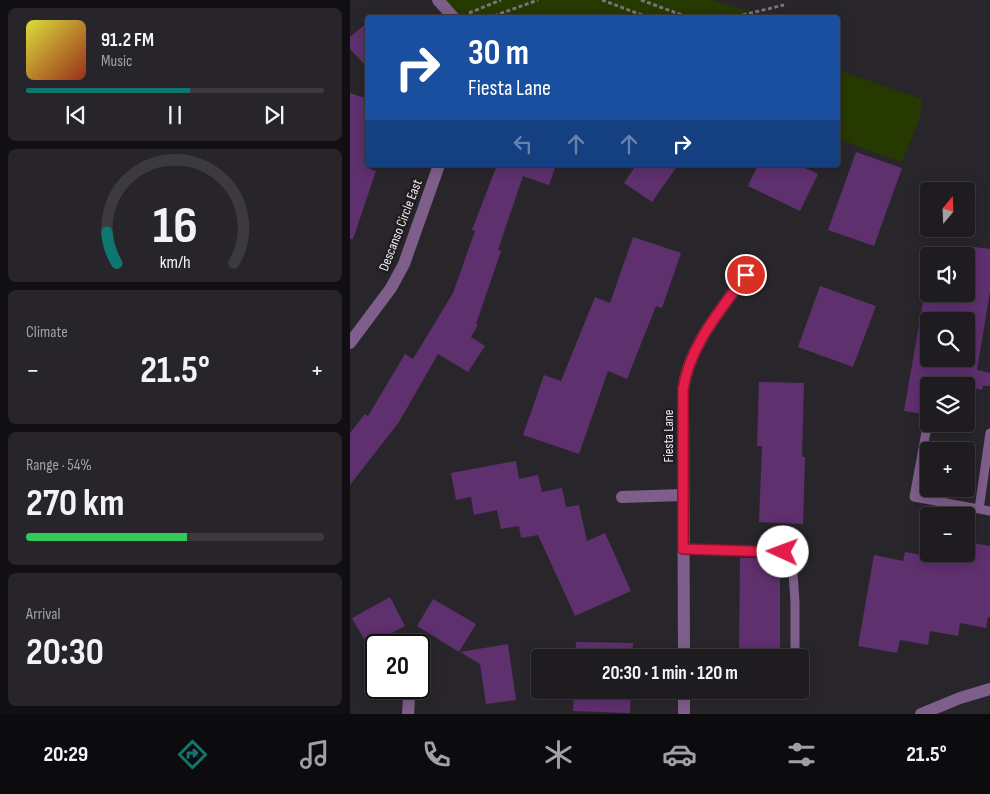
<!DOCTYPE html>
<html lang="en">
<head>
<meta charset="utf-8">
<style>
  body { margin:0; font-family:"Sofia Sans Condensed",sans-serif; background:#272529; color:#f1f3f6; height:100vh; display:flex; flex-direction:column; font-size:19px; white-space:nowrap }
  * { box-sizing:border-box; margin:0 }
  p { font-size:16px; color:#a1a1a5 }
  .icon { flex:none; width:28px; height:28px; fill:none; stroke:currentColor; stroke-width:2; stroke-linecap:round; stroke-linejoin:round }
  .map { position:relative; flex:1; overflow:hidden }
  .sheet { display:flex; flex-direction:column; gap:8px; padding:8px; background:#110f12; width:350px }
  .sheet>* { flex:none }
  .banner { position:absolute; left:15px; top:15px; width:475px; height:152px; border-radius:5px; box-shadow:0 2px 12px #0003,0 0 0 1px #3c3a3e; background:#1a4fa0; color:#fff; overflow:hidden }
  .needle { width:32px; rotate:19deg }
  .fabs { position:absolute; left:570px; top:182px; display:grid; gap:10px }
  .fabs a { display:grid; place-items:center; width:55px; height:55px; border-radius:5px; background:#1f1c20; box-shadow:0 2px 12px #0003,0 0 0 1px #3c3a3e; font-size:25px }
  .speed { position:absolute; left:15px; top:634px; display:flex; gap:10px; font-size:25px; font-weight:700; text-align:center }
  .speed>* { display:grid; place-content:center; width:65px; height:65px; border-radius:50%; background:#1f1c20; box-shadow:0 2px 12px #0003,0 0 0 1px #3c3a3e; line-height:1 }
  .speed .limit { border:2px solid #111; border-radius:8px; background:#fff; color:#111 }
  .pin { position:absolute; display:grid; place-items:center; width:42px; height:42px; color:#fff; margin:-21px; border:2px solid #fff; border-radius:50%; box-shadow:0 1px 5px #0007 }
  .me { position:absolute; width:55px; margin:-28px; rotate:272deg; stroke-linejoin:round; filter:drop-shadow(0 0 4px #0008) }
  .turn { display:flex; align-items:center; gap:18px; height:105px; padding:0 20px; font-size:22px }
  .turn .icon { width:65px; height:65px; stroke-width:2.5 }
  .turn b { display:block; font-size:35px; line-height:42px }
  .lanes { display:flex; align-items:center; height:48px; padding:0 20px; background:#0003; justify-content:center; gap:25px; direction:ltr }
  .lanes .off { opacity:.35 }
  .big { font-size:38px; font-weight:700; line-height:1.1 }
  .sheet .tile { flex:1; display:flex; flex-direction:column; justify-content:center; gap:8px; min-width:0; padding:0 18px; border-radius:8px; background:#272529 }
  .sheet .dial { align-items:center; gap:0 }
  .dial svg { height:130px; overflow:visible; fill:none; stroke:#3c3a3e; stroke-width:7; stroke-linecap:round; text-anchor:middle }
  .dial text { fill:#f1f3f6; stroke:none }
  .song { display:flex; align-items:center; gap:15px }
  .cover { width:60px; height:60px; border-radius:8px; background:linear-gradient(135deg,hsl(60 70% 55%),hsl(10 70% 35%)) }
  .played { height:5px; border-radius:2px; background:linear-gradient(90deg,#0f766e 55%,#3c3a3e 55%) }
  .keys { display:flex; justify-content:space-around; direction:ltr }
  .heat { display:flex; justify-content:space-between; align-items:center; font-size:28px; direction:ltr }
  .charge { height:8px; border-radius:4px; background:linear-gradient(90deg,#34c759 54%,#3c3a3e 0) }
  .trip { position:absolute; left:181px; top:649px; width:278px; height:50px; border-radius:5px; background:#1f1c20; box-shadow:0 2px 12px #0003,0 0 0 1px #3c3a3e; font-weight:700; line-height:50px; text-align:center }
  .dock { display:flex; height:80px; justify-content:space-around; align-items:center; background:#0c0b0d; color:#a1a1a5 }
  .dock .icon { width:35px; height:35px }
  .dock .active { color:#0f766e }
  .dock b { font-size:22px; color:#f1f3f6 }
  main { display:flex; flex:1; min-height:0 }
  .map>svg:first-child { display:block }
  .green { fill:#263900 }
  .building { fill:#5e306e }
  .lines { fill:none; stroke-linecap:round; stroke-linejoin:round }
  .path { stroke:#78757a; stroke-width:3; stroke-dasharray:4 2.5; stroke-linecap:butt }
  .service { stroke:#7e5e8a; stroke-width:9 }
  .minor { stroke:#7e5e8a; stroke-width:12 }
  .tertiary { stroke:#7e5e8a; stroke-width:12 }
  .route-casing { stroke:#92132f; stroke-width:12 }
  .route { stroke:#e11d48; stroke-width:9 }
  .labels { text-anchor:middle; stroke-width:5; stroke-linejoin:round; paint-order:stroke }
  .street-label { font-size:14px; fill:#ebe9ec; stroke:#201c21 }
</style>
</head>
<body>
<main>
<section class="sheet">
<div class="tile">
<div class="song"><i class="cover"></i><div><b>91.2 FM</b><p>Music</p></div></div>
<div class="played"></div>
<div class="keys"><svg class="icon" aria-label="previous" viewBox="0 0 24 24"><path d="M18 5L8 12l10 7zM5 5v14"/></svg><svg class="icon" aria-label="pause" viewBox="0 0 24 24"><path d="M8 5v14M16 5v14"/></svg><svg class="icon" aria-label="next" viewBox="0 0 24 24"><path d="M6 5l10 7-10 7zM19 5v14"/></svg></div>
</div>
<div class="tile dial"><svg viewBox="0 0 100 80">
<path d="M14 69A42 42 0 1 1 86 69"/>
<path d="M14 69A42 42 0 0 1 8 50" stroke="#0f766e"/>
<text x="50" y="56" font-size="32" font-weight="700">16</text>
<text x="50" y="72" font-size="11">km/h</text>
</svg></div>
<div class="tile"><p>Climate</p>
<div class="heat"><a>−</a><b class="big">21.5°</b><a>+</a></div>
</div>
<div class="tile"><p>Range · 54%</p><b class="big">270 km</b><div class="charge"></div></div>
<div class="tile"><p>Arrival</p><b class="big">20:30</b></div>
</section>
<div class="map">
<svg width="640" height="714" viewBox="0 0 640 714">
  <rect width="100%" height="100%" fill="#29262b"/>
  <!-- green -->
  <path class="green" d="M 88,0 L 363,0 L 399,12 L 397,18 L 104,18 Z
    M 488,70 L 572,99 L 569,120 L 552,162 L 488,139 Z"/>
  <!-- building -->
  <path class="building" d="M 18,22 L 18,68 L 0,49 L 0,37 Z
    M 0,93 L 18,99 L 18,168 L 26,171 L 3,239 L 0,239 Z
    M 506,152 L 552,168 L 524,246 L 478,230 Z
    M 147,165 L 206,165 L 199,185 L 173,176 L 148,250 L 151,251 L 126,324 L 128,325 L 121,337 L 135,346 L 118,372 L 88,354 L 49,422 L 0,485 L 0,433 L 15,414 L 18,416 L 55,354 L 63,359 L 103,293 L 125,231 L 122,230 Z
    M 286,165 L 328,165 L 302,202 L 274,183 Z
    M 408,165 L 449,165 L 468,174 L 450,211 L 398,186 Z
    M 283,237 L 331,253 L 312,308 L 306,306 L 277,379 L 258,371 L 229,454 L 173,435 L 194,375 L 211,381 L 245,297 L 260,303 Z
    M 616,246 L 640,249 L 640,291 L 627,370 L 640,373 L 640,386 L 633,386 L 632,390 L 616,386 L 579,386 L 579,415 L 554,411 L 569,325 L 579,325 L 579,359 L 616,359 L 616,321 L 570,321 L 574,294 L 616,294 Z
    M 470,286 L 526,306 L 503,367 L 448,347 Z
    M 409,382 L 454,383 L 452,457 L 455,457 L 453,524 L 409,522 L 412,446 L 407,446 Z
    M 166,461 L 169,479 L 188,475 L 192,492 L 212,488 L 216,507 L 229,505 L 237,541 L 255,533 L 281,591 L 225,616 L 188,535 L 171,538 L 169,526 L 151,529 L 147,510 L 124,515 L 121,497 L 106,500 L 101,473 Z
    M 616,542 L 640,546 L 640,617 L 638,617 L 636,628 L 610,623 L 608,636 L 580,631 L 578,645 L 550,640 L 547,653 L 508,646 L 524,555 L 553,561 L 555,552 L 583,557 L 584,554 L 616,554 Z
    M 390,558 L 430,558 L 430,658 L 389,658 Z
    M 40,597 L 55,626 L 18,646 L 2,618 Z
    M 83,599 L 126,624 L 109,652 L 67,626 Z
    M 226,642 L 283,643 L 282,658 L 225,658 Z
    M 158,644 L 166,700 L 136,704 L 130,664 L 110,652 Z
    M 224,690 L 281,690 L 280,713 L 223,711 Z"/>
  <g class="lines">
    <!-- path -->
    <path class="path" d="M 252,0 L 300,18
      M 291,0 L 340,18
      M 119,13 L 151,0
      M 138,18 L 188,0
      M 380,18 L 434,5"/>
    <!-- service -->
    <path class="service" d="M 576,432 L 564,497 L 640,511
      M 629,509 L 640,433
      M 333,549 L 433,552 L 442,559 L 445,602 L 445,658
      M 379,690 L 432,690"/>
    <!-- minor -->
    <path class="minor" d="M 88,0 L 104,18
      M 0,343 L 41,288 L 54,264 L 89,165
      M 272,497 L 333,495
      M 334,658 L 333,390 C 339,346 370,311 396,275
      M 334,690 L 334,714
      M 58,714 L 59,698"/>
    <!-- tertiary -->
    <path class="tertiary" d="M 571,714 L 610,698 L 640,689"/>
  </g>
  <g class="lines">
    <!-- route casing -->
    <g class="route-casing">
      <path id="route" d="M 396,275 C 370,311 339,346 333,390 L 333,549 L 433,552"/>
    </g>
    <!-- route -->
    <use href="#route" class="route"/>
  </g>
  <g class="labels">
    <!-- street labels -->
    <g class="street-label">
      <text transform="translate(50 225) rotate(-69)" y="5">Descanso Circle East</text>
      <text transform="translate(318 436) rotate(-90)" y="5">Fiesta Lane</text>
    </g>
  </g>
</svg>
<div class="fabs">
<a><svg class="needle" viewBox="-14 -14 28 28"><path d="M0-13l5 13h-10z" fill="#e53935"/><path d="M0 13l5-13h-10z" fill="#a1a1a5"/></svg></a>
<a><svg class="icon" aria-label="sound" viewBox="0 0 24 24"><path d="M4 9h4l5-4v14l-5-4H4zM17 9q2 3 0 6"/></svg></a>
<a><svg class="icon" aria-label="search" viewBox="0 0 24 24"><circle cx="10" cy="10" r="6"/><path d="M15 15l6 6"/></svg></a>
<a><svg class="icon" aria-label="layers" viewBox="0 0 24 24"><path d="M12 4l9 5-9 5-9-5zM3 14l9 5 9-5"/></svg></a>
<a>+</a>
<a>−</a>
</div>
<div class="speed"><div class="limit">20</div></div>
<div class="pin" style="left:396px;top:275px;background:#d93025"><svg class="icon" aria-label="arrive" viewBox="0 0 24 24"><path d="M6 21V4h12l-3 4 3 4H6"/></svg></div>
<svg class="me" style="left:433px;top:552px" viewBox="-20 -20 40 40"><circle r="19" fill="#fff"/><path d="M0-13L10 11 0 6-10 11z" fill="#e11d48"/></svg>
<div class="trip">20:30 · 1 min · 120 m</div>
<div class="banner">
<div class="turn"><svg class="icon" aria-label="right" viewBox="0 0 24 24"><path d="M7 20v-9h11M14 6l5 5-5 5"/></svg><div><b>30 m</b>Fiesta Lane</div></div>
<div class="lanes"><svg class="icon off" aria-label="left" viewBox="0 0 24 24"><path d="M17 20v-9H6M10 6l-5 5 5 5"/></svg><svg class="icon off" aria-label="ahead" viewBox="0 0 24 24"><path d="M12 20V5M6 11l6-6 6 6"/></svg><svg class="icon off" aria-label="ahead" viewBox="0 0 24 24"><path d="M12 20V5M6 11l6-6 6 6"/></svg><svg class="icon" aria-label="right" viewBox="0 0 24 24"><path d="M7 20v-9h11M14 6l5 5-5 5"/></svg></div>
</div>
</div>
</main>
<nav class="dock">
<b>20:29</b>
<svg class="icon active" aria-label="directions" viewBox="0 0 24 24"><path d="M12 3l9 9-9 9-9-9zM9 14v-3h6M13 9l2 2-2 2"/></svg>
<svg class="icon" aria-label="music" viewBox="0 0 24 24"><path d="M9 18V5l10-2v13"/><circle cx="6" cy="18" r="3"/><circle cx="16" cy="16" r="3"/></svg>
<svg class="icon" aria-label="phone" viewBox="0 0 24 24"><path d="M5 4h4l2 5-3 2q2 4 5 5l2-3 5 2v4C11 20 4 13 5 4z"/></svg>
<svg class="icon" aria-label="climate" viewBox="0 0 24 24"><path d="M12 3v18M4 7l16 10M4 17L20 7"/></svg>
<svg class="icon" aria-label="car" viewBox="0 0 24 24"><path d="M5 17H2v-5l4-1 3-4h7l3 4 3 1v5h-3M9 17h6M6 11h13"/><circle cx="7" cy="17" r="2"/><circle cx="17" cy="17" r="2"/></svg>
<svg class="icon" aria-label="filters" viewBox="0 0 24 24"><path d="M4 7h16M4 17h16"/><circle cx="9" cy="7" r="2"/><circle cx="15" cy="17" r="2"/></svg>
<b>21.5°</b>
</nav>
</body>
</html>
